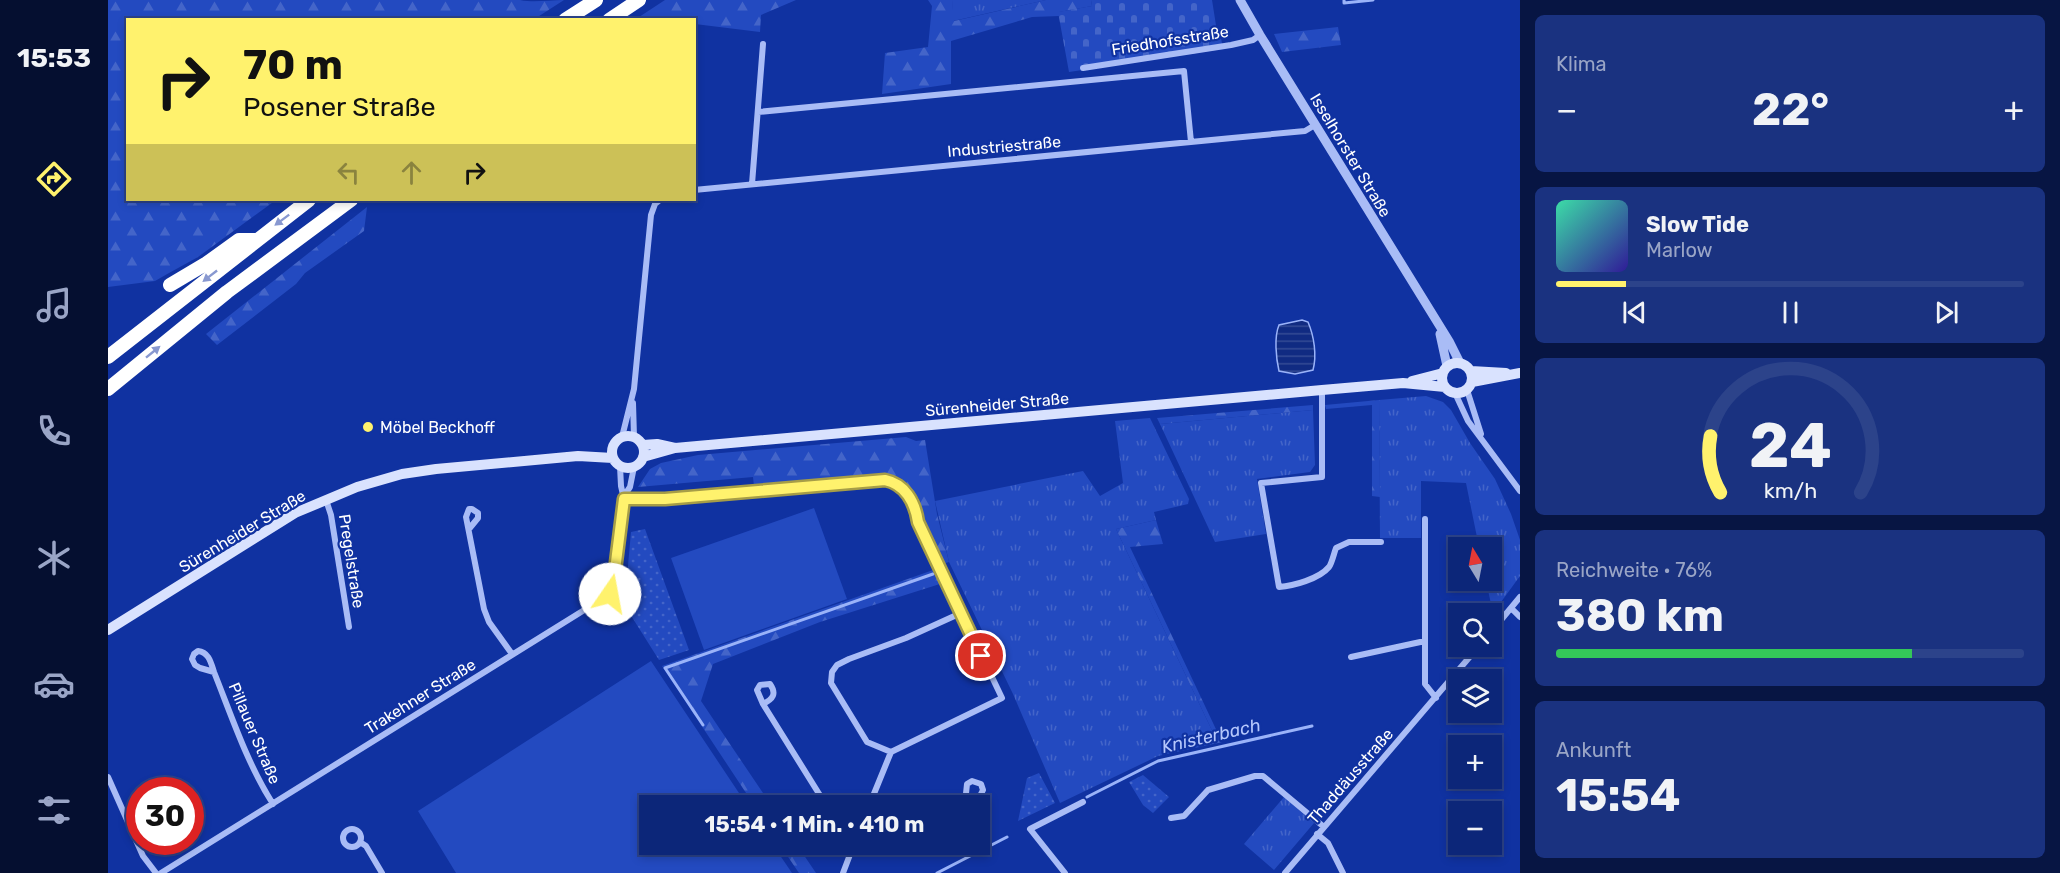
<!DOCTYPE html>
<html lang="de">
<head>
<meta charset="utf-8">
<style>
  body { margin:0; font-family:Rubik,sans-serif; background:#1a3280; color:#f1f3f6; height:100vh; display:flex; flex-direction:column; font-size:22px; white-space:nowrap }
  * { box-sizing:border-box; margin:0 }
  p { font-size:20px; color:#9aa5c6 }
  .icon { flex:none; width:33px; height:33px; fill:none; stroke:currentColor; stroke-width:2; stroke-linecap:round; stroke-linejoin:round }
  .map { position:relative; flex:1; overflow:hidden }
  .panel { display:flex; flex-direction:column; gap:15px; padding:15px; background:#071543; width:540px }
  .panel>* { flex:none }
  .hud { position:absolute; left:18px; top:18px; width:570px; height:183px; border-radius:0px; box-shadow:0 3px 9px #0003,0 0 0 2px #2c438a; background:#fff26d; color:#111; overflow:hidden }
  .needle { width:39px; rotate:350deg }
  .buttons { position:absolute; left:1340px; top:537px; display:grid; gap:12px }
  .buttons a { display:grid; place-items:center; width:54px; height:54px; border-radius:0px; background:#0c2679; box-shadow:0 3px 9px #0003,0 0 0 2px #2c438a; font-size:30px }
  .speed { position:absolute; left:18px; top:777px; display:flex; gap:12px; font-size:30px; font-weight:700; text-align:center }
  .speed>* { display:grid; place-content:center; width:78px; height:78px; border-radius:50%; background:#0c2679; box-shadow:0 3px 9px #0003,0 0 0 2px #2c438a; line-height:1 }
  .speed .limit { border:9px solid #d22; background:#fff; color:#111 }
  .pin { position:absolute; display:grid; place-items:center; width:51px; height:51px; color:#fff; margin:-26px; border:3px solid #fff; border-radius:50%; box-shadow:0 2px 6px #0007 }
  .me { position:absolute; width:66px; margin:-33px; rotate:12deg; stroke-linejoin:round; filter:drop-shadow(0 0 4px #0008) }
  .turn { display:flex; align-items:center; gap:21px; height:126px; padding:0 18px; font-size:27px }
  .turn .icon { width:78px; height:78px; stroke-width:2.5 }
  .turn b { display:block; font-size:42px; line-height:51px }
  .lanes { display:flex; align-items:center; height:57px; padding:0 18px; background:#0003; justify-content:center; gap:30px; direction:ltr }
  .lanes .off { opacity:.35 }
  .big { font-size:45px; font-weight:700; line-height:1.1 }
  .panel .card { flex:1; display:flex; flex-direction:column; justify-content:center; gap:9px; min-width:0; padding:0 21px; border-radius:9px; background:#1a3280 }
  .panel .dial { align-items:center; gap:0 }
  .dial svg { height:156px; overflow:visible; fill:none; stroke:#2c438a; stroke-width:7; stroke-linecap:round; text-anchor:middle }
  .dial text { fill:#f1f3f6; stroke:none }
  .song { display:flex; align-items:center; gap:18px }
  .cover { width:72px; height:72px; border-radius:9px; background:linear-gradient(135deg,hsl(160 70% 55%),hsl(250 70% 35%)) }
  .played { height:6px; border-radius:3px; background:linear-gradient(90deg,#fff26d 15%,#2c438a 15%) }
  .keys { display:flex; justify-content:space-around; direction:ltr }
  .heat { display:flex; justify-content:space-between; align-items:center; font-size:33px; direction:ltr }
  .charge { height:9px; border-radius:4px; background:linear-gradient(90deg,#34c759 76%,#2c438a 0) }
  .trip { position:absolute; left:531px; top:795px; width:351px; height:60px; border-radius:0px; background:#0c2679; box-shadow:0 3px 9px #0003,0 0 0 2px #2c438a; font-weight:700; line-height:60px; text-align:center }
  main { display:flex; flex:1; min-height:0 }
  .tabs { display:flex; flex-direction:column; width:108px; justify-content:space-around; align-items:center; background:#050f30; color:#9aa5c6 }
  .tabs .icon { width:42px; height:42px }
  .tabs .current { color:#fff26d }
  .tabs b { font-size:27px; color:#f1f3f6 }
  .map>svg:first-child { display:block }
  .grass { fill:url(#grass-tufts) }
  .forest { fill:url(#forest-firs) }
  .cemetery { fill:url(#cemetery-stones) }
  .park { fill:url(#park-dots) }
  .pitch { fill:#234ac0 }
  .water { fill:url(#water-rules); stroke:#9ab3f9; stroke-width:1.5 }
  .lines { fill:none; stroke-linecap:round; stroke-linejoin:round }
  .stream { stroke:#9ab3f9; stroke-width:3 }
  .minor { stroke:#a9bcf6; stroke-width:6 }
  .tertiary { stroke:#a9bcf6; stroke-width:9 }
  .secondary { stroke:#d9e2fe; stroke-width:10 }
  .motorway { stroke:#fff; stroke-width:14 }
  .oneway { fill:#8898d0 }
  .route-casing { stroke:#a69d47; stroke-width:15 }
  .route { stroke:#fff26d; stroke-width:10 }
  .poi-dot { fill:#fff26d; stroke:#1032a1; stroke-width:2 }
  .labels { text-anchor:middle; stroke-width:4.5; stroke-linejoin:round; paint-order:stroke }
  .street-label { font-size:16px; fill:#fff; stroke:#1032a1 }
  .poi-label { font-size:16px; fill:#fff; stroke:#1032a1; text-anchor:start }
  .water-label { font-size:18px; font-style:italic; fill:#b5c7fc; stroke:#1032a1 }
</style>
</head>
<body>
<main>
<nav class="tabs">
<b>15:53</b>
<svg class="icon current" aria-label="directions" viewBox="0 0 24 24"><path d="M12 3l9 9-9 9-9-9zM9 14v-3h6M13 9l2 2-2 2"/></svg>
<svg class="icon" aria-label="music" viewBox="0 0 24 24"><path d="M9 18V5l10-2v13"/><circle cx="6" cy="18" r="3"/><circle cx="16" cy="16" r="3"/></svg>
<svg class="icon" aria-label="phone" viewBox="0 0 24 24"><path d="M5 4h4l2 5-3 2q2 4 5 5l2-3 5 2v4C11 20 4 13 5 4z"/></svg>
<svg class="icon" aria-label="climate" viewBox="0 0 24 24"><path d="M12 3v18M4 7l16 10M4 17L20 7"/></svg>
<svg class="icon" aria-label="car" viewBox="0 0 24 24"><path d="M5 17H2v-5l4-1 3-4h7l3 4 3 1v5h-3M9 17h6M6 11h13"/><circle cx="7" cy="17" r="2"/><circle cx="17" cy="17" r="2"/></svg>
<svg class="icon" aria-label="filters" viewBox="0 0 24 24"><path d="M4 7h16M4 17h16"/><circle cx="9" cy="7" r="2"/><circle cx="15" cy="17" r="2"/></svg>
</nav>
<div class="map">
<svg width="1412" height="873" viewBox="0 0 1412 873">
  <defs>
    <pattern id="grass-tufts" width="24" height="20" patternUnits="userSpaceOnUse" patternTransform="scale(1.5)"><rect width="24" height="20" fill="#234ac0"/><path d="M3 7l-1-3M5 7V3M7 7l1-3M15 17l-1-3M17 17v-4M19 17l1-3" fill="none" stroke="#4465c9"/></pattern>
    <pattern id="forest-firs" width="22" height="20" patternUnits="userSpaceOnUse" patternTransform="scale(1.5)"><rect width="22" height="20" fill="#234ac0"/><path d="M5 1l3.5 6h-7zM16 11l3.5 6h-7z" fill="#4465c9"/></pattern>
    <pattern id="cemetery-stones" width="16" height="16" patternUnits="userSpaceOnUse" patternTransform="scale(1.5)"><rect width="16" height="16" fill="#234ac0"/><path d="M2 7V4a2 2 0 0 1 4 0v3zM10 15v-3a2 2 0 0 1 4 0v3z" fill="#4465c9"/></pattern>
    <pattern id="park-dots" width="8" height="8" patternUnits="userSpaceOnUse" patternTransform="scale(1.5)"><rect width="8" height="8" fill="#234ac0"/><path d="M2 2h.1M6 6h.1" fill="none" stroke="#4465c9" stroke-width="1.8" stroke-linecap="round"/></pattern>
    <pattern id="water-rules" width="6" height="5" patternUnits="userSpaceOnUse" patternTransform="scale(1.5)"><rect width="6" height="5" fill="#102b82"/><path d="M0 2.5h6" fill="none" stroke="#344b95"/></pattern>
  </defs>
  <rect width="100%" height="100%" fill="#1032a1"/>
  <!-- grass -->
  <path class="grass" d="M 844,0 L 938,0 L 845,21 Z
    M 1318,396 L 1335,402 L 1343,410 L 1362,443 L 1387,479 L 1403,514 L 1412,540 L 1412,576 L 1385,613 L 1378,581 L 1383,580 L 1383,548 L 1371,547 L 1358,483 L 1313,481 L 1313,538 L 1272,538 L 1271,400 Z
    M 1205,410 L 1207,465 L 1202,472 L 1149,479 L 1158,534 L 1107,542 L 1052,424 Z
    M 1042,418 L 1081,499 L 1080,504 L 1046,512 L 1048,520 L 1008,529 L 1110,743 L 1050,756 L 952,803 L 905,694 L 841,562 L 827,501 L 975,471 L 992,496 L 1015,483 L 1007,421 Z
    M 1176,797 L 1206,823 L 1166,870 L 1136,844 Z"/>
  <!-- forest -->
  <path class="forest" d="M 0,0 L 412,0 C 426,3 441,0 456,0 L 425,20 L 20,20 L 20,200 L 168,200 L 90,257 L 61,273 L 47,281 L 0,287 Z
    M 557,0 L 688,0 L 653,15 L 652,32 L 587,24 L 586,20 L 528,19 Z
    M 820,0 L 844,0 L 846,21 L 938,0 L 983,0 L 984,6 L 951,12 L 951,16 L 924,17 L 843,41 L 843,84 L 774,94 L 777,53 L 820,47 L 824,6 Z
    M 1230,27 L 1233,45 L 1174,52 L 1166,34 Z
    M 259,207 L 256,231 L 197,273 L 188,284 L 109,345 L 98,334 Z
    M 1271,400 L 1272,497 L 1264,496 L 1264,405 L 1218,409 L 1217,405 Z
    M 1205,405 L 1205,410 L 1052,424 L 1049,418 Z
    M 798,437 L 808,441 L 817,440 L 829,514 L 841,562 L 834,564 L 815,521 L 811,499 L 793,478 L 775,475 L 646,486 L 645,477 L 530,487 L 542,469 L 553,463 L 590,455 Z
    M 1048,520 L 1055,544 L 1022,547 L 1114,742 L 1110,743 L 1008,529 Z
    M 828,569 L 835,583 L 712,622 L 605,664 L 593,701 L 663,805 L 646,805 L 554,666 Z
    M 672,845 L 689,845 L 708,873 L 691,873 Z"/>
  <!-- cemetery -->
  <path class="cemetery" d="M 983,0 L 1104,0 L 1110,38 L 1113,38 L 1115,49 L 961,72 L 950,12 L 984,6 Z"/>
  <!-- park -->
  <path class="park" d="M 537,529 L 581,650 L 551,660 L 522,614 L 519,577 L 523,532 Z
    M 931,773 L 947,803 L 910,821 L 919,778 Z
    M 1035,775 L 1061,797 L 1045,813 L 1035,805 L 1021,782 Z"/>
  <!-- pitch -->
  <path class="pitch" d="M 706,508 L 739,599 L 596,650 L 563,558 Z
    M 543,661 L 639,805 L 542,806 L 542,844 L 665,845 L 684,873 L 348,873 L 310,811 Z"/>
  <!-- water -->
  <path class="water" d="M 1194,320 L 1200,322 C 1206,336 1209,355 1205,370 L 1187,374 L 1171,371 C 1168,358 1166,337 1171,325 Z"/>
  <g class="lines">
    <!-- stream -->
    <path class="stream" d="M 1236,0 L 1236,3 L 1265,0
      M 595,725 L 557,668 L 825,574
      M 979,797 L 1050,761 L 1204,726
      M 829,873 L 899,837"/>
    <!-- minor -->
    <path class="minor" d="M 975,68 L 1123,45 L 1145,40 L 1152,35
      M 650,112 L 1076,71 L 1083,142
      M 644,184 L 655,44
      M 586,190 L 1124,138 L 1197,131 L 1207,125
      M 1214,390 L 1214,477 L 1153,483 L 1171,587 C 1185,586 1211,579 1221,567 C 1224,563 1226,553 1228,548 L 1241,542 L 1273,542
      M 1359,390 L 1373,434
      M 1347,393 L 1360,421 L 1412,491
      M 525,403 L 526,437
      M 514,437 L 526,389 L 543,215 L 547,204 L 552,200
      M 516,496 L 522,487 L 526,467
      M 516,499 L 557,499 L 777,480 C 797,484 807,502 810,522 L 894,698 L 783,752 L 761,806
      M 218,500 L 223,515 L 241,627
      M 1317,519 L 1317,684 L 1328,698
      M 361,529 L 370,518 L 370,513 L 364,509 L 361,509 L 358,517 L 376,609 L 381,622 L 404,654
      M 1403,608 L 1412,617
      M 1383,632 L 1412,597
      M 1243,657 L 1317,641
      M 106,672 L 92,668 L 87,665 L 84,659 L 86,654 L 90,651 C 101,652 103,663 106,672 C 124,717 139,763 165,804
      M 655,704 C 665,699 669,694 662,684 L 652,685 L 649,690 L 655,704 L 718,805 L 719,806
      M 783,752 L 759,742 L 723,683 L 724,672 L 729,665 L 741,659 L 798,638 L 853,613
      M 0,777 L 35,856 L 48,873
      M 852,806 L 872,796 L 875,790 L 873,784 L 864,781 L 859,784 L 857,803
      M 1063,818 L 1076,816 L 1100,790 L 1147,776 L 1155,776 L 1216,827
      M235 838a9 9 0 1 1 18 0a9 9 0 1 1-18 0Z
      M 1209,834 L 1220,843 L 1235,873
      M 252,842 L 258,846 L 274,873
      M 53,873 L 502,594 L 506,578 L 516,499 L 513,486 L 512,466
      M 735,873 L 746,844
      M 957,873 L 922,829 L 975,802
      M 1177,873 L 1371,646"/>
    <!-- tertiary -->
    <path class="tertiary" d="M 1132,0 L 1152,35 L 1341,341 L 1352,363
      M 1332,334 L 1339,366"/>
    <!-- secondary -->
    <path class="secondary" d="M1334 378a15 15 0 1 1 30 0a15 15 0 1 1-30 0Z
      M 1363,371 L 1398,373
      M 1304,381 L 1335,373
      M 1364,382 L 1412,373
      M504 452a16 16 0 1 1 32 0a16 16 0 1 1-32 0Z
      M 535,445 L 549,444 L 567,448
      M 535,457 L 567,448 L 1214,390 L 1295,383 L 1337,387
      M 0,630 L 187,513 L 249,487 L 294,474 L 328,469 L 470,456 L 505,458"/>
    <!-- motorway -->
    <path class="motorway" d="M 457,20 L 488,0
      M 501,20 L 531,0
      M 62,285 L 99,263 L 131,240 L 148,240
      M 0,357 L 201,200
      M 0,389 L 119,292 L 243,200"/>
  </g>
  <!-- one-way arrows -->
  <defs><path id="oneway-solid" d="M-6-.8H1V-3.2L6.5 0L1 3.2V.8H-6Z" transform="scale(1.5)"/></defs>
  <g class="oneway">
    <use href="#oneway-solid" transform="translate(174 220) rotate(143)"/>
    <use href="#oneway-solid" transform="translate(102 276) rotate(142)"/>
    <use href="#oneway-solid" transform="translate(45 352) rotate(-39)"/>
  </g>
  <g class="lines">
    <!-- route casing -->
    <g class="route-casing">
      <path id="route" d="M 502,594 L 506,578 L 516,499 L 557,499 L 777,480 C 797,484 807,502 810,522 L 873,656"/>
    </g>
    <!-- route -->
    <use href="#route" class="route"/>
  </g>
  <!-- markers -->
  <circle class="poi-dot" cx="260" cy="427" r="6"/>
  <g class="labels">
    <!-- street labels -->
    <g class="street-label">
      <text transform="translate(1062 40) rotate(-9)" y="6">Friedhofsstraße</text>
      <text transform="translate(896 146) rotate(-5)" y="6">Industriestraße</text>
      <text transform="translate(1243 155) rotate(59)" y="6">Isselhorster Straße</text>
      <text transform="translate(889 404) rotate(-5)" y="6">Sürenheider Straße</text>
      <text transform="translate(134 531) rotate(-31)" y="6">Sürenheider Straße</text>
      <text transform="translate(244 561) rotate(81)" y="6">Pregelstraße</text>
      <text transform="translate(312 696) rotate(-32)" y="6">Trakehner Straße</text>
      <text transform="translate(147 733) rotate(67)" y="6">Pillauer Straße</text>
      <text transform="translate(1242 776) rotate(-49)" y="6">Thaddäusstraße</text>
    </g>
    <!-- poi labels -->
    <g class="poi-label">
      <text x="272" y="433">Möbel Beckhoff</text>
    </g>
    <!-- water labels -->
    <g class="water-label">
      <text transform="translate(1103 736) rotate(-13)" y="6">Knisterbach</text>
    </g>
  </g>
</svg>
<div class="buttons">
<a><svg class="needle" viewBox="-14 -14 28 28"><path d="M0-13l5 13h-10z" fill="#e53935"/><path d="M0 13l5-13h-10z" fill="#9aa5c6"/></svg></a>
<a><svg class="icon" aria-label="search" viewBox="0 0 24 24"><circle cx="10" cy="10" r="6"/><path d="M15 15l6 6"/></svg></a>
<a><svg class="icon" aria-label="layers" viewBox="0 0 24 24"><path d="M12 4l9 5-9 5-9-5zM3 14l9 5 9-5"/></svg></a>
<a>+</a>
<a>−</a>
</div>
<div class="speed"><div class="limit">30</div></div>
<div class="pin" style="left:873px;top:656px;background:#d93025"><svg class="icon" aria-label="arrive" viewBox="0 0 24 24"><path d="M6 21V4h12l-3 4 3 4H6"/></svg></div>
<svg class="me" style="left:502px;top:594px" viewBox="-20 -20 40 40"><circle r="19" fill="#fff"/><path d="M0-13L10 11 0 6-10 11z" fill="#fff26d"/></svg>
<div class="trip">15:54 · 1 Min. · 410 m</div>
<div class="hud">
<div class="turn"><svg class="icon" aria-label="right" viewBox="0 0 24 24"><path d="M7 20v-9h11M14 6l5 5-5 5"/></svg><div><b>70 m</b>Posener Straße</div></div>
<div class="lanes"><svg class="icon off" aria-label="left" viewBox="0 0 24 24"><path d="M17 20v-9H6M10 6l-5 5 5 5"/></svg><svg class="icon off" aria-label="ahead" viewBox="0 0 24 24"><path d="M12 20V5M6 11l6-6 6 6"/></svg><svg class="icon" aria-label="right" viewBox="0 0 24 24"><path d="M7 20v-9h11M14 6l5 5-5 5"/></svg></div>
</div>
</div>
<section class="panel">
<div class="card"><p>Klima</p>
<div class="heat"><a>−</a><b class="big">22°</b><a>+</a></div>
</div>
<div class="card">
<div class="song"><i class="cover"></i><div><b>Slow Tide</b><p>Marlow</p></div></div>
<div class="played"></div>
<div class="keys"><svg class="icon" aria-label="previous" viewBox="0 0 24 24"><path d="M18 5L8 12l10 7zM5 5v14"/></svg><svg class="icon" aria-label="pause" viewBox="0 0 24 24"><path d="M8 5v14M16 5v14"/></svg><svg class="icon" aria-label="next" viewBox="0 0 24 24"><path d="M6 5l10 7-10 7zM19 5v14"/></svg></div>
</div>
<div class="card dial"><svg viewBox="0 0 100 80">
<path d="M14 69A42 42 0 1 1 86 69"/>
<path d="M14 69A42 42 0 0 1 9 40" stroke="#fff26d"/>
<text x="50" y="56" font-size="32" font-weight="700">24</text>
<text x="50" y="72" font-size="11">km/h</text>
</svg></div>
<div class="card"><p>Reichweite · 76%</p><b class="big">380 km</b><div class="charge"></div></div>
<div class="card"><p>Ankunft</p><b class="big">15:54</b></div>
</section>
</main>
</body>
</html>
